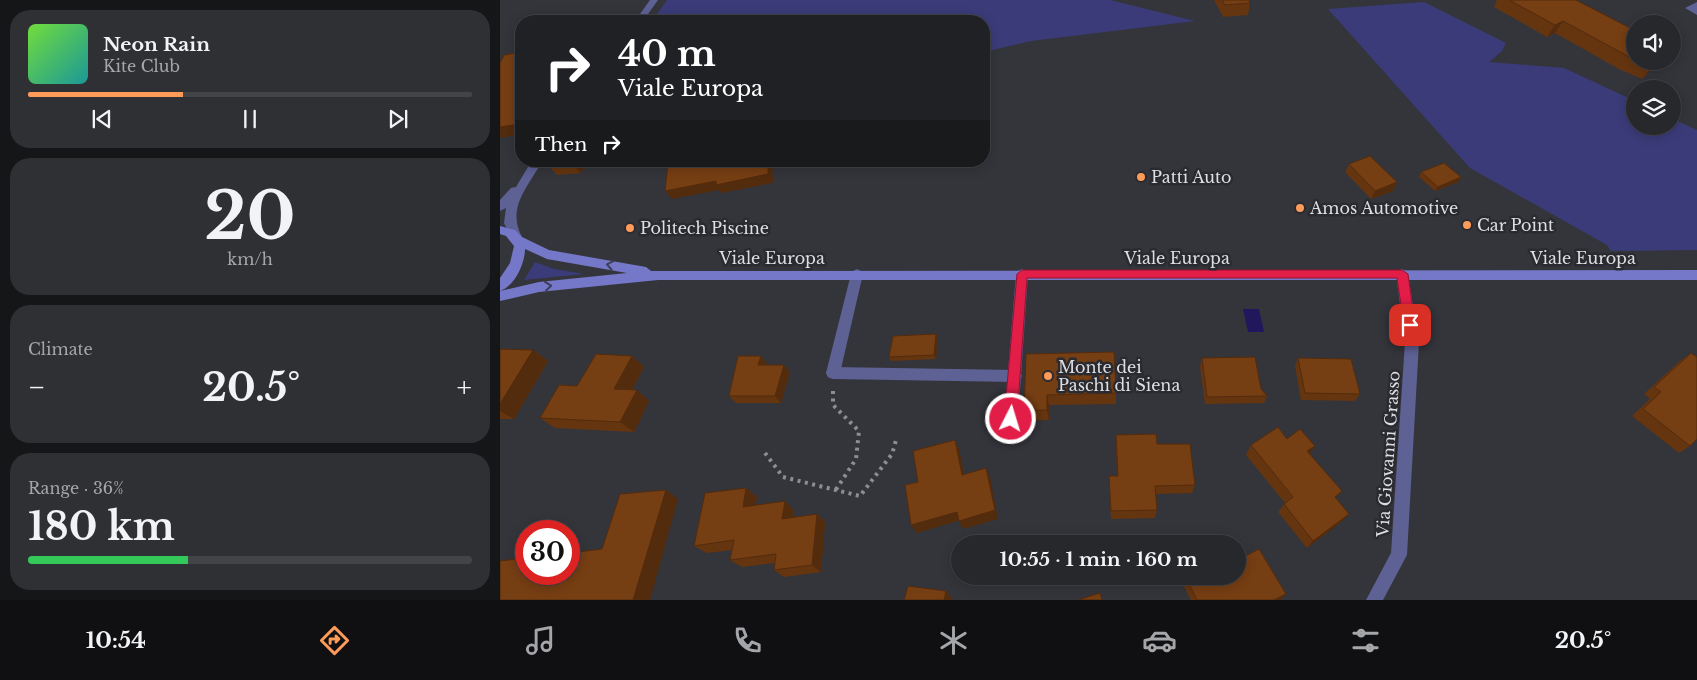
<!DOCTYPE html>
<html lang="en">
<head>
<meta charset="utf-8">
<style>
  body { margin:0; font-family:"Libre Baskerville",serif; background:#2f3034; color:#f1f3f6; height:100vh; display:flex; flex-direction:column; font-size:19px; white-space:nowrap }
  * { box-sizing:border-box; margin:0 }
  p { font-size:16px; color:#a4a6a9 }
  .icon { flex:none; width:28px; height:28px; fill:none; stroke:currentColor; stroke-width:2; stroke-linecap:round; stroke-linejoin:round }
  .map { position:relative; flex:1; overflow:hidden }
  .side { display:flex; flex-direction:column; gap:10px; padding:10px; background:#151618; width:500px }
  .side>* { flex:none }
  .banner { position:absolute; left:15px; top:15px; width:475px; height:152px; border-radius:20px; box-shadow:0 2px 12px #0003,0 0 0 1px #434448; background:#202124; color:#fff; overflow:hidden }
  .fabs { position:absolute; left:1126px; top:15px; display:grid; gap:10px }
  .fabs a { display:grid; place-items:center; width:55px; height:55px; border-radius:50%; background:#27282c; box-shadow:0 2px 12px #0003,0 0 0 1px #434448; font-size:25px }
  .speed { position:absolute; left:15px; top:520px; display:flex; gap:10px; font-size:25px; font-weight:700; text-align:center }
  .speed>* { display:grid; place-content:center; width:65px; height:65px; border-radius:50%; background:#27282c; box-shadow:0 2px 12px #0003,0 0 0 1px #434448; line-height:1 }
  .speed .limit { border:8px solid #d22; background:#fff; color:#111 }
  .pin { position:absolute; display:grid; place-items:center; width:42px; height:42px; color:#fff; margin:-21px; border-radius:10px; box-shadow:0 2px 8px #0006 }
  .me { position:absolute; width:55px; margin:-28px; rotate:5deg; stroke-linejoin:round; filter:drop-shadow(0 0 4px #0008) }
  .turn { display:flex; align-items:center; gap:18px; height:105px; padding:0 20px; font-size:22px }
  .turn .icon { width:65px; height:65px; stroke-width:2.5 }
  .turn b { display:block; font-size:35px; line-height:42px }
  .then { display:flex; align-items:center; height:48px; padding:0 20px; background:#0003; gap:10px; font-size:19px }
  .big { font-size:38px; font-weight:700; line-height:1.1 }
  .side .card { flex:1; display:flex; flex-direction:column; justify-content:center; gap:8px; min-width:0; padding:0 18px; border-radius:20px; background:#2f3034 }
  .side .dial { align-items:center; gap:0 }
  .dial b { font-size:65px; line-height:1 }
  .song { display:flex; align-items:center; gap:15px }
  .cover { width:60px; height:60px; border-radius:8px; background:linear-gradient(135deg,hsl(100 70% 55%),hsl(180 70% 35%)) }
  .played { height:5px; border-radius:2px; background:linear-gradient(90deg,#fe9b58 35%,#434448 35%) }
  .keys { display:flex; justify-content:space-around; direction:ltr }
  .heat { display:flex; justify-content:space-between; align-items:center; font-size:28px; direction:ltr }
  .charge { height:8px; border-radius:4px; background:linear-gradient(90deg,#34c759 36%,#434448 0) }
  .trip { position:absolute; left:451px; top:535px; width:295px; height:50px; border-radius:25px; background:#27282c; box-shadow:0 2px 12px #0003,0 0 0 1px #434448; font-weight:700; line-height:50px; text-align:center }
  .tabs { display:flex; height:80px; justify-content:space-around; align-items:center; background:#101012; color:#a4a6a9 }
  .tabs .icon { width:35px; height:35px }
  .tabs .selected { color:#fe9b58 }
  .tabs b { font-size:22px; color:#f1f3f6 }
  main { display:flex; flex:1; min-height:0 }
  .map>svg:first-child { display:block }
  .green { fill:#3b3b79 }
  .water { fill:#20175d }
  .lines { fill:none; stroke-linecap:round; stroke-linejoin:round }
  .path { stroke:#8d8d92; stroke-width:4; stroke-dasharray:3 4.5; stroke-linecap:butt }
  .service { fill:#5e6194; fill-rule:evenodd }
  .minor { fill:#5e6194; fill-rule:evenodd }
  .tertiary { fill:#5e6194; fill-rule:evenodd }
  .secondary { fill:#7578c9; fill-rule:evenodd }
  .wall { fill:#653510 }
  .shaded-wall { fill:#532b0d }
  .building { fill:#763e13; stroke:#532b0d }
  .oneway { stroke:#3d3e57 }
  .route { fill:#e11d48; stroke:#92132f }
  .poi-dot { fill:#fe9b58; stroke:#2a2b31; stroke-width:2 }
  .labels { text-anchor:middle; stroke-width:5; stroke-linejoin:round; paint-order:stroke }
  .poi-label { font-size:16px; fill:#dedee2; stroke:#2a2b31; text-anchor:start }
  .street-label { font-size:16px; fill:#dedee2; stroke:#2a2b31 }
</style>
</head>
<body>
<main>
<section class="side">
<div class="card">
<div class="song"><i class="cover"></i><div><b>Neon Rain</b><p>Kite Club</p></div></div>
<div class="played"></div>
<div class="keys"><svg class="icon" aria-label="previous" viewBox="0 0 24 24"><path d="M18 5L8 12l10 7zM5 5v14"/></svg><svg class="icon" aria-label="pause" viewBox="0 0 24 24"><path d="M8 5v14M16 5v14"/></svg><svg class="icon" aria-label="next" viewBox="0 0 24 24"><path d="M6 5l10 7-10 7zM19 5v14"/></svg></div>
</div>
<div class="card dial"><b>20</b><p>km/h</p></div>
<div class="card"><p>Climate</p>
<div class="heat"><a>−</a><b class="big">20.5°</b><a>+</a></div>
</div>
<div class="card"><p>Range · 36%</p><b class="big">180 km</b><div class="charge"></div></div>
</section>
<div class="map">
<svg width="1197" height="600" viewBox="0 0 1197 600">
  <rect width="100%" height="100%" fill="#34353b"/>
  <!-- green -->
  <path class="green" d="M 167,0 L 610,0 L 695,21 L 531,41 L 484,52 L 484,21 L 152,21 Z
    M 924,2 L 1006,43 L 1002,51 L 989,62 L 1064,68 L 1135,101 L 1135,126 L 1172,126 L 1173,119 L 1197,130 L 1197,250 L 1111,251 L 1107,245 L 970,168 L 828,9 Z
    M 35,262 L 54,269 L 84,274 L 24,280 Z"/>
  <!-- water -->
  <path class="water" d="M 743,309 L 759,309 L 764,332 L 748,332 Z"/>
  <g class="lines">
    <!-- path -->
    <path class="path" d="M 333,391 L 333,405 L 359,431 L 356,459 L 335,491
      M 265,453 L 283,477 L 360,496 L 392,454 L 397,437"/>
    <!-- service -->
    <path class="service" d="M 1197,2 L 1197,15 L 1185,8 Z
      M 333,367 L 515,370 L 520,372 L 522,376 L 520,380 L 515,382 L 333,379 L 328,377 L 326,373 L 328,369 Z"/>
    <!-- minor -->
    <path class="minor" d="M 357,269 L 361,271 L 363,274 L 340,373 L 338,377 L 333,379 L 328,377 L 326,373 L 351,274 L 353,271 Z
      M 522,269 L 526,271 L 528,274 L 518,419 L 516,424 L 511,425 L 506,424 L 504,419 L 516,274 L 518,271 Z
      M 902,269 L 906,271 L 908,274 L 919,342 L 907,555 L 883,600 L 866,600 L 891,553 L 905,342 L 896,274 L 898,271 Z"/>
    <!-- tertiary -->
    <path class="tertiary" d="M 150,0 L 158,0 L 143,21 L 135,21 Z
      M 35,161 L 40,165 C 26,189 7,209 22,237 L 16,241 L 12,240 L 4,223 L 6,208 L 0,211 L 0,200 L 11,188 L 16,187 L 31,162 Z"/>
    <!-- secondary -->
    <path class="secondary" d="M 0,226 L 15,230 L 22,237 L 49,250 L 146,267 L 151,271 L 1197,270 L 1197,280 L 158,280 L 39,292 L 0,301 L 0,291 L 39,282 L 127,273 L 47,259 L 25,249 C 25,263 15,286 0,291 L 0,278 L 10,263 L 14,246 L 6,236 L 0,234 Z"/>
  </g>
  <!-- wall -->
  <path class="wall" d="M 714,0 L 749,0 L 750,3 L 748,15 L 723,17 Z
    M 997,0 L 1076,0 L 1130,35 L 1135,38 L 1135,61 L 1160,61 L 1142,79 L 1119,69 L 1055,33 L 1047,37 L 994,7 Z
    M 87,161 L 81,173 L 57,175 L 49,166 Z
    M 849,164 L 897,182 L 893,191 L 871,199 L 845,172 Z
    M 921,172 L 961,177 L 958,182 L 935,191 L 919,177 Z
    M 438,338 L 436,359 L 391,361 L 389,357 Z
    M 0,349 L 33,350 L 48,361 L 14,419 L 0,419 Z
    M 1191,353 L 1190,446 L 1179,453 L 1132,416 L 1150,399 L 1144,394 L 1180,361 Z
    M 526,354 L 616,393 L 616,404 L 549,405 L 549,420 L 526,421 L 524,411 Z
    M 132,356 L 144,367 L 132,390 L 149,401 L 134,432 L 55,428 L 40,418 L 77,386 Z
    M 702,358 L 761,389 L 767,396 L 764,403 L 705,404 L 700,366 Z
    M 798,358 L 860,394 L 855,401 L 801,400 L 795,366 Z
    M 267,364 L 267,365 L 290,372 L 281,403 L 236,403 L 229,396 Z
    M 616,435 L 657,444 L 695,485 L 692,493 L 655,494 L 657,510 L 655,518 L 611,519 L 609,476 L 617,476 L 616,444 Z
    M 751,445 L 810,454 L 836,499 L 841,522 L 807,548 L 778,512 L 785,503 L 746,455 Z
    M 246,488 L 257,497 L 255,505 L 294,510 L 293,517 L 317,514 L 325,522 L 321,572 L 284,577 L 274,570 L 275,563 L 242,567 L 230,560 L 232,550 L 207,553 L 194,546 Z
    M 681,576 L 738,576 L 786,594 L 780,600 L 691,600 L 680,579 Z"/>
  <!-- shaded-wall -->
  <path class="shaded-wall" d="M 1063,21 L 1055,33 L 1047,37 L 1055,25 Z
    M 1134,30 L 1125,42 L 1126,34 Z
    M 1158,61 L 1160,61 L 1142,79 L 1152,67 Z
    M 21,123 L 21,134 L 0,138 L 0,127 Z
    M 75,161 L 87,161 L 81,173 L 73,164 Z
    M 268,161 L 272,161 L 273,183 L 221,193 L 219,190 L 172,199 L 165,191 Z
    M 961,177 L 958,182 L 935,191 L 938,187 Z
    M 897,182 L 893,191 L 871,199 L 875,191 Z
    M 436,334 L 438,338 L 436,359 L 434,355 Z
    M 33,350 L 48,361 L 14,419 L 0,411 L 0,404 Z
    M 132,356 L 144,367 L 127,399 L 114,389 Z
    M 261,356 L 267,364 L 264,373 L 258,365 Z
    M 284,365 L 290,372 L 281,403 L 275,396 Z
    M 137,390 L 149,401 L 134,432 L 120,422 Z
    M 547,395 L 549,405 L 549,420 L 547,410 Z
    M 455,440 L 459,449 L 466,484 L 462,475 Z
    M 815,446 L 809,455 L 807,451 Z
    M 486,468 L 490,477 L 498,519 L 463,529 L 459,521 Z
    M 246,488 L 257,497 L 254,515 L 243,507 Z
    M 166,490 L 178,499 L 150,600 L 133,600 Z
    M 285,501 L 294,510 L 292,527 L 282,519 Z
    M 457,512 L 461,520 L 417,533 L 411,525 Z
    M 317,514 L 325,522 L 321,572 L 312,565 Z
    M 849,514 L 841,522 L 807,548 L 813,541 Z
    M 446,591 L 451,597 L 451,600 L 444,600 Z
    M 786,594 L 780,600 L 774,600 Z"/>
  <!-- building -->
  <path class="building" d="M 722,0 L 749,0 L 750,3 L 725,5 Z
    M 1009,0 L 1076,0 L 1134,30 L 1126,34 L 1135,38 L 1135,60 L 1063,21 L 1055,25 Z
    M 21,52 L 21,123 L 20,124 L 0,127 L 0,63 L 4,55 Z
    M 1139,61 L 1158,61 L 1152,67 Z
    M 870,156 L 897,182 L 875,191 L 849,164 Z
    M 51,161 L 75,161 L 73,164 L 49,166 Z
    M 175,161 L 268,161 L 268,174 L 216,185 L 216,181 L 165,191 L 168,163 Z
    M 944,163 L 961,177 L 938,187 L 921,172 Z
    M 436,334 L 434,355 L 389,357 L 393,336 Z
    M 0,349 L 33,350 L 0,404 Z
    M 614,352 L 616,393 L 547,395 L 547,410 L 524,411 L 526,354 Z
    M 1191,353 L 1197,357 L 1197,439 L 1190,446 L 1143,409 L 1161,392 L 1154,387 Z
    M 96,354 L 132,356 L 114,389 L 137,390 L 120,422 L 40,418 L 59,385 L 77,386 Z
    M 238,356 L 261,356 L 258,365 L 284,365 L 275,396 L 229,396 Z
    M 755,357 L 761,389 L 767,396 L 707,397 L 702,358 Z
    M 798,358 L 851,359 L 860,394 L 805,393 Z
    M 778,427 L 787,439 L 800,429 L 815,446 L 807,451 L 842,491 L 835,497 L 849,514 L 813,541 L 784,504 L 793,497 L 751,445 Z
    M 656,434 L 657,444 L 690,444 L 695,485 L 655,486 L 657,510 L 611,511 L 609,476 L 618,476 L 616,435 Z
    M 455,440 L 462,475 L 486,468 L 495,510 L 459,521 L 457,512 L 411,525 L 405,485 L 418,482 L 413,451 Z
    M 246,488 L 243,507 L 285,501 L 282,519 L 317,514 L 312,565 L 274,570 L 276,554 L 230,560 L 234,540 L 194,546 L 205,493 Z
    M 166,490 L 133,600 L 0,600 L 0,561 L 26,558 L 26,574 L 69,574 L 69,553 L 102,549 L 120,494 Z
    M 759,549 L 786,594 L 774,600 L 697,600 L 685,576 L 738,576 L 738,560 Z
    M 408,586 L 446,591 L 444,600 L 404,600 Z
    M 600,593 L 602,600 L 578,600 Z"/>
  <!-- one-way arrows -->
  <defs><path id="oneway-chevron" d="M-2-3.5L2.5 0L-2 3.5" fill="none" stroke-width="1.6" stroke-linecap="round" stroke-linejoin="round" transform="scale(1.25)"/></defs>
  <g class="oneway">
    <use href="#oneway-chevron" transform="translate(110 265) rotate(-169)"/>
    <use href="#oneway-chevron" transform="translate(48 286) rotate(-6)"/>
  </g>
  <!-- route -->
  <path class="route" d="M 522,270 L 902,270 L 908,274 L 915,325 L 914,328 L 905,328 L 904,325 L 897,278 L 527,278 L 517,419 L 515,423 L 511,425 L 506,423 L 504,419 L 517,274 Z"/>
  <!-- markers -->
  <g class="poi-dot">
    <circle cx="641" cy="177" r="5"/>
    <circle cx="800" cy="208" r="5"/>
    <circle cx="967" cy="225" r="5"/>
    <circle cx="130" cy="228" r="5"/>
    <circle cx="548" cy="376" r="5"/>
  </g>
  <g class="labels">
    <!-- poi labels -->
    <g class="poi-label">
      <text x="651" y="183">Patti Auto</text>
      <text x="810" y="214">Amos Automotive</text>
      <text x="977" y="231">Car Point</text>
      <text x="140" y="234">Politech Piscine</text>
      <text x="558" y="373">Monte dei<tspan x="558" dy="18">Paschi di Siena</tspan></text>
    </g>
    <!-- street labels -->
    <g class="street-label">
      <text x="272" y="264">Viale Europa</text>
      <text x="677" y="264">Viale Europa</text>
      <text x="1083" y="264">Viale Europa</text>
      <text transform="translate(888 454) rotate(-86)" y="6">Via Giovanni Grasso</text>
    </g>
  </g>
</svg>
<div class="fabs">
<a><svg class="icon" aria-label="sound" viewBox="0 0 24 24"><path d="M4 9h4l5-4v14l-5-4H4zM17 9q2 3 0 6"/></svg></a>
<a><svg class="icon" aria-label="layers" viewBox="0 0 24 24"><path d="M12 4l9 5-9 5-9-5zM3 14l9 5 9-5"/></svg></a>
</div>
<div class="speed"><div class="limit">30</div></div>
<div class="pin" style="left:910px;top:325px;background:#d93025"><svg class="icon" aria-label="arrive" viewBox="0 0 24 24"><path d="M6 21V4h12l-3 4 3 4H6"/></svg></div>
<svg class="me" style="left:511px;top:419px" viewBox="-20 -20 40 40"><circle r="17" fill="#e11d48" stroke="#fff" stroke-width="3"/><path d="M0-11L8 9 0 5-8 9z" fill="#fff"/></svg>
<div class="trip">10:55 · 1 min · 160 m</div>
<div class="banner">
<div class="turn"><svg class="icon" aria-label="right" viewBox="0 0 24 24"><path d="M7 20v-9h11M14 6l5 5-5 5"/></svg><div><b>40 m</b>Viale Europa</div></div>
<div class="then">Then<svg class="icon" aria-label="right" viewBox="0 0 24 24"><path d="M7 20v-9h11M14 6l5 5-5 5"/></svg></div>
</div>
</div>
</main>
<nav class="tabs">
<b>10:54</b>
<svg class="icon selected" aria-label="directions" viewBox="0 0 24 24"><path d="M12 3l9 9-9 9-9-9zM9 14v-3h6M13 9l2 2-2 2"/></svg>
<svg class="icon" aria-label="music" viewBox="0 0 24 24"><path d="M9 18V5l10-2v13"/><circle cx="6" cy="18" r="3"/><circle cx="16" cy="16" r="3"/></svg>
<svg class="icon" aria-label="phone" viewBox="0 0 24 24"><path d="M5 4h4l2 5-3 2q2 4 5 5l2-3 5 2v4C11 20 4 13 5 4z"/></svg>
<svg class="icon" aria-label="climate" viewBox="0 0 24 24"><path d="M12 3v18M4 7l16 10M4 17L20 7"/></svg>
<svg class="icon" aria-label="car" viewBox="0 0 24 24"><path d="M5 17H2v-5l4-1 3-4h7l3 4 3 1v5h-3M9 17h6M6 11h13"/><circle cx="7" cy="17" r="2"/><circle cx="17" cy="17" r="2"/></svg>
<svg class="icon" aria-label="filters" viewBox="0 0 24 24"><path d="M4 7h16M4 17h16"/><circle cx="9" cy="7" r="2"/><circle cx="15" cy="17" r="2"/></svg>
<b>20.5°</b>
</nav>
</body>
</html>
